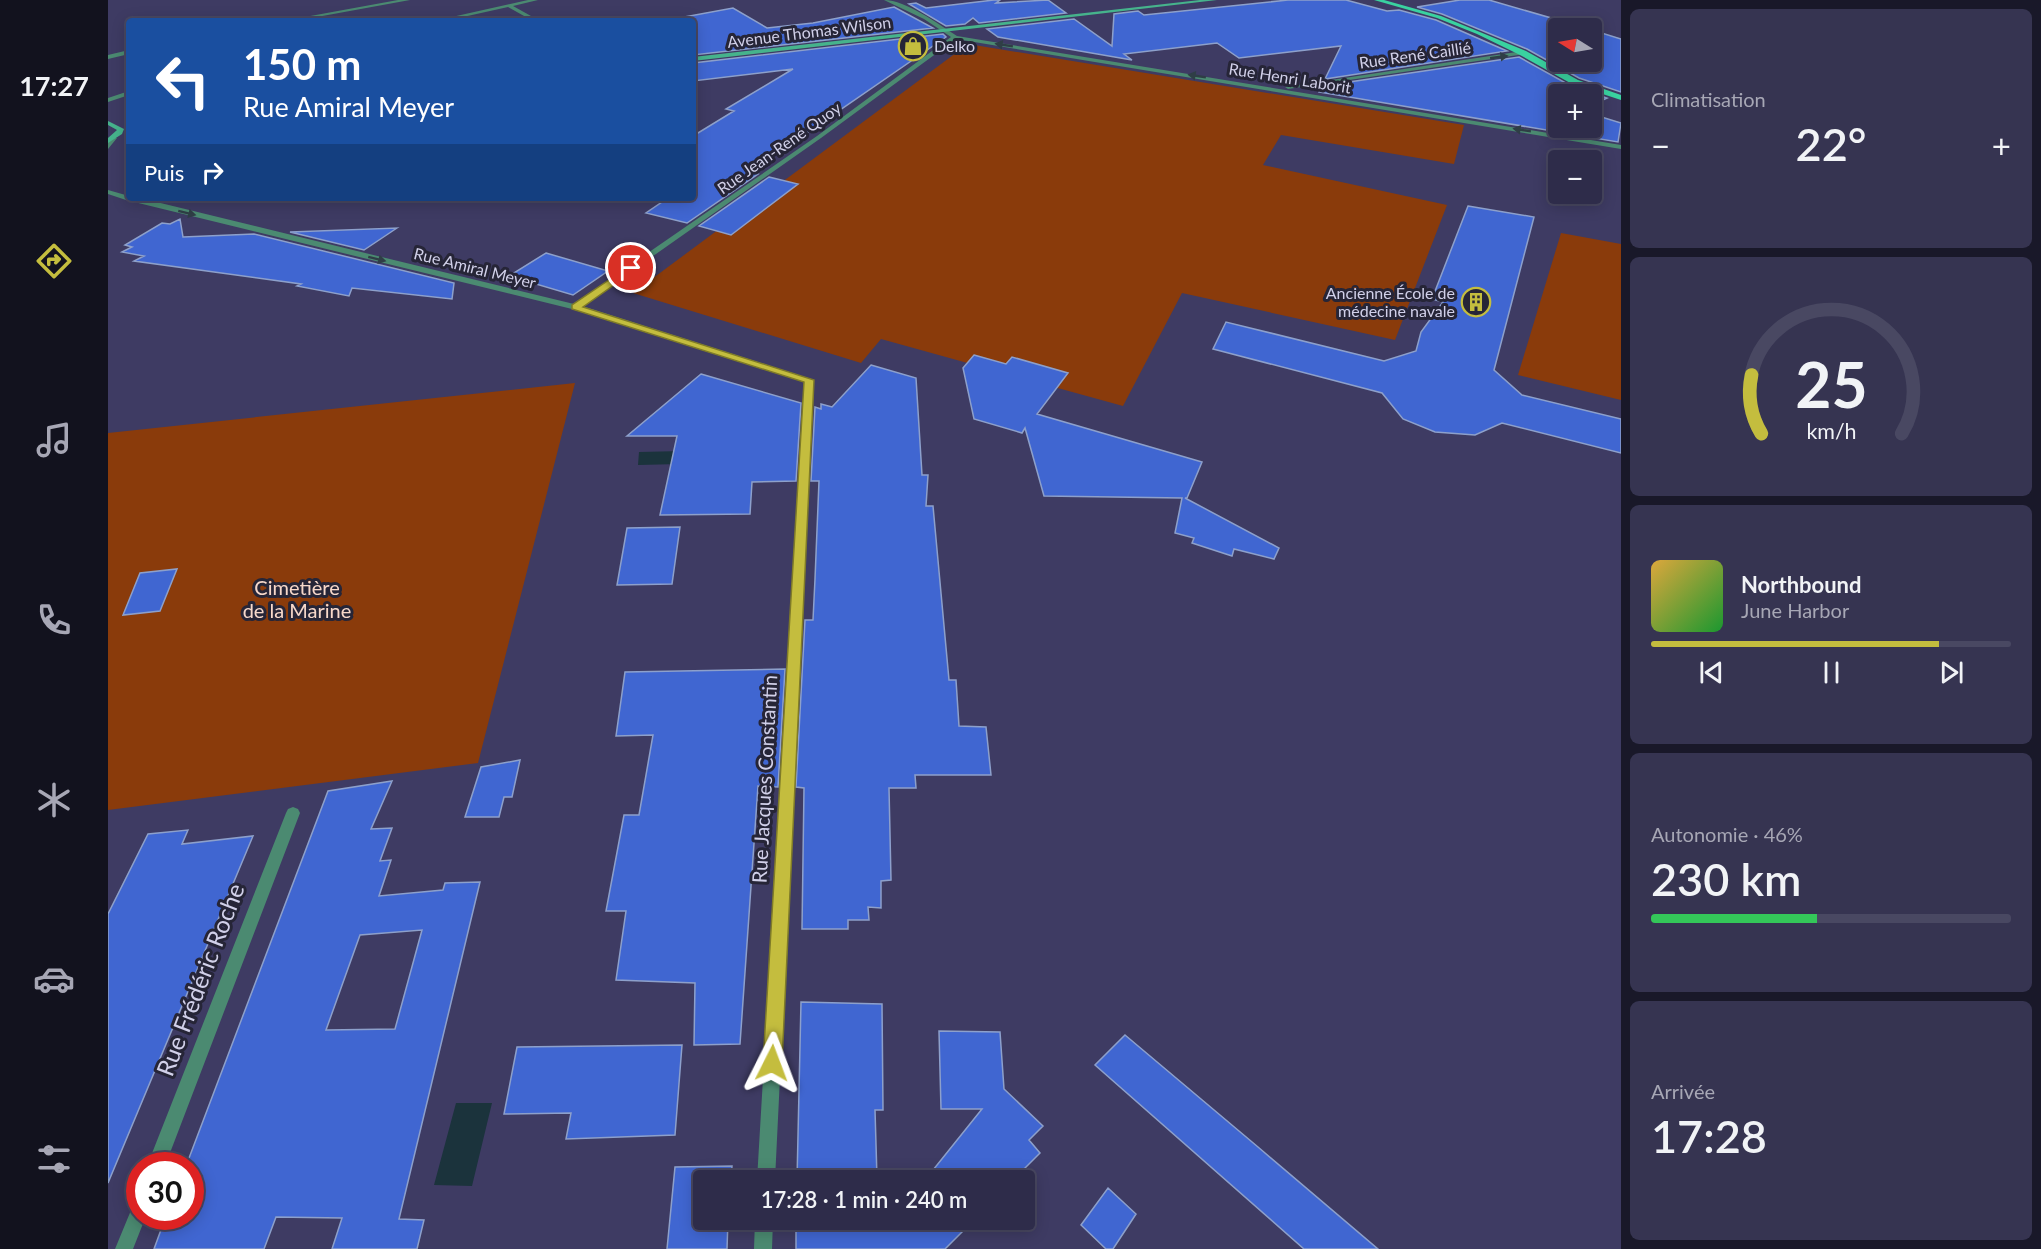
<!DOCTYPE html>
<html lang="fr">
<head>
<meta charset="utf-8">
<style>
  body { margin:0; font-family:Lato,sans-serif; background:#363451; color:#f1f3f6; height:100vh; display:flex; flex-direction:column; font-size:22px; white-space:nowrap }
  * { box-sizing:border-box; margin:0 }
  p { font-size:20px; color:#a7a7b5 }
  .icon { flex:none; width:33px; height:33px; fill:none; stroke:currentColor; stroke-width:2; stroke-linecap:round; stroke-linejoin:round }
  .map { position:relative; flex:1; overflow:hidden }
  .sheet { display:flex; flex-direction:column; gap:9px; padding:9px; background:#191829; width:420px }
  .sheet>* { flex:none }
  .top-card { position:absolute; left:18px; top:18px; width:570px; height:183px; border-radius:6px; box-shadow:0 3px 15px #0003,0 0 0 2px #494862; background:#1a4fa0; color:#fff; overflow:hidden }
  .needle { width:39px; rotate:281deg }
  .tools { position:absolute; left:1440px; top:18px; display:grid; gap:12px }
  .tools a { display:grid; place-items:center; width:54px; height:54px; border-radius:6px; background:#2e2c4a; box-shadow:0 3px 15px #0003,0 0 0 2px #494862; font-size:30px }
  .speed { position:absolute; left:18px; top:1152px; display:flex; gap:12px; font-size:30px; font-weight:700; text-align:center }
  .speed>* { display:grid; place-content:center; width:78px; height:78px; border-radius:50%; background:#2e2c4a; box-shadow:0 3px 15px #0003,0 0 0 2px #494862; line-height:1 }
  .speed .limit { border:9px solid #d22; background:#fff; color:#111 }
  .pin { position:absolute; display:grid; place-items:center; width:51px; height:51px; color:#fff; margin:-26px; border:3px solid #fff; border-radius:50%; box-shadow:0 2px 6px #0007 }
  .me { position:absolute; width:66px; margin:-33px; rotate:3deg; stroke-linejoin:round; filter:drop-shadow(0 0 4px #0008) }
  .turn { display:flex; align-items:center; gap:21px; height:126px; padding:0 18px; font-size:27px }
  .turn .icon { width:78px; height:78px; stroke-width:2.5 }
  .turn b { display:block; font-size:42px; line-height:51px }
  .then { display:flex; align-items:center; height:57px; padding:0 18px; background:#0003; gap:12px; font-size:22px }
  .big { font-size:45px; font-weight:600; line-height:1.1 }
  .sheet .tile { flex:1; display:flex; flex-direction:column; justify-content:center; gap:9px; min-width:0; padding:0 21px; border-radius:9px; background:#363451 }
  .sheet .dial { align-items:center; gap:0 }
  .dial svg { height:156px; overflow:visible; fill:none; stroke:#494862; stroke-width:7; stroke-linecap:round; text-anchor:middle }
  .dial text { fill:#f1f3f6; stroke:none }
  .song { display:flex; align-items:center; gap:18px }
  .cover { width:72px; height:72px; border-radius:9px; background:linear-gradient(135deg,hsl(40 70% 55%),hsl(130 70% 35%)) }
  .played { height:6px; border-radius:3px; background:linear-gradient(90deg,#c4bd3e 80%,#494862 80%) }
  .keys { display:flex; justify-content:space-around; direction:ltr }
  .heat { display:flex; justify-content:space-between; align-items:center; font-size:33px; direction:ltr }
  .charge { height:9px; border-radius:4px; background:linear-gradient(90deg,#34c759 46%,#494862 0) }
  .trip { position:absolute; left:585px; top:1170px; width:342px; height:60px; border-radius:6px; background:#2e2c4a; box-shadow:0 3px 15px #0003,0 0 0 2px #494862; font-weight:600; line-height:60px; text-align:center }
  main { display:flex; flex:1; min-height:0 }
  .tab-bar { display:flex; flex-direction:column; width:108px; justify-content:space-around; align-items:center; background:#12121e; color:#a7a7b5 }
  .tab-bar .icon { width:42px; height:42px }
  .tab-bar .selected { color:#c4bd3e }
  .tab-bar b { font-size:27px; color:#f1f3f6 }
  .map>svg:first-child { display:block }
  .green { fill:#8a3b0b }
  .water { fill:#1b333c }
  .building { fill:#4066d1; stroke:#8da0cb; stroke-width:1.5; fill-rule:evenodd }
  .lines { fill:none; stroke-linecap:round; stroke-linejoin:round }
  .street { fill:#4b8a71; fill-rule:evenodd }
  .secondary { fill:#46b38c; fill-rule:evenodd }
  .primary { fill:#3ad2a0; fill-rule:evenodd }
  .oneway { fill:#2f3e46 }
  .route { fill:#c4bd3e; stroke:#7f7b28; stroke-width:1.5 }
  .labels { text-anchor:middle; stroke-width:6; stroke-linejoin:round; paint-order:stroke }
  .far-street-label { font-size:16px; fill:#d1d0e9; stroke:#262537 }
  .far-poi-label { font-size:16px; fill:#d1d0e9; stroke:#262537; text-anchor:start }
  .park-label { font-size:20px; fill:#f7d8ca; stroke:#262537 }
  .street-label { font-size:20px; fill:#d1d0e9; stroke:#262537 }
  .near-street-label { font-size:24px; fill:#d1d0e9; stroke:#262537 }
</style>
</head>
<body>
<main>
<nav class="tab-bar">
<b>17:27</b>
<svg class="icon selected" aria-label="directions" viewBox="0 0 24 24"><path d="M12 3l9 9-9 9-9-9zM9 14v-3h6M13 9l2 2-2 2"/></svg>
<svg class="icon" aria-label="music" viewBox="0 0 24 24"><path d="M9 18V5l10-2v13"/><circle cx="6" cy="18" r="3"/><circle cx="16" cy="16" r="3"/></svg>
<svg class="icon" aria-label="phone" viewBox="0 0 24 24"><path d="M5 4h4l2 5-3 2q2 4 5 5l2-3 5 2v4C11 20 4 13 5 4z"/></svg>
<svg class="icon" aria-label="climate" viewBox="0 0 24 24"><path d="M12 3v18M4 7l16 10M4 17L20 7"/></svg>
<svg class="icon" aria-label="car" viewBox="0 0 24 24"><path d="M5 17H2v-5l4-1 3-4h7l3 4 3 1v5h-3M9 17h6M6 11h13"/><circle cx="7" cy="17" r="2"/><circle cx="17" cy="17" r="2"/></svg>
<svg class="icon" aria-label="filters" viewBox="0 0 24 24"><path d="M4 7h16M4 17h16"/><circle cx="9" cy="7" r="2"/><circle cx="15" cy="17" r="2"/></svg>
</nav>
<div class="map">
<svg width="1513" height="1249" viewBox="0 0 1513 1249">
  <rect width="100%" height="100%" fill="#3e3b63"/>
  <!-- green -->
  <path class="green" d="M 860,44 L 1356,125 L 1346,164 L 1173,135 L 1155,165 L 1339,205 L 1287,340 L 1074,293 L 1015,406 L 773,339 L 753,363 L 525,293 Z
    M 1453,233 L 1513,244 L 1513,400 L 1410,375 Z
    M 467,383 L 370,763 L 0,810 L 0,433 Z"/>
  <!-- water -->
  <path class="water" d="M 575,451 L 572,464 L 530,465 L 531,452 Z
    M 348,1103 L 384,1103 L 364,1186 L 326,1185 Z"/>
  <!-- building -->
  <path class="building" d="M 886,0 L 892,0 L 888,3 L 940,0 L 958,13 L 871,23 L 865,18 L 857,24 L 838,26 L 801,4 L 808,3 L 818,8 Z
    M 1180,0 L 1238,0 L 1279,11 L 1291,10 L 1328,20 L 1399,51 L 1217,79 L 1233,46 L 1131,58 L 1109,43 L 1016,54 L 1024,60 L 890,37 L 879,29 L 966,19 L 1004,46 L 1006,14 L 1030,11 L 1036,15 Z
    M 1352,0 L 1381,0 L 1478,28 L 1450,28 L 1450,62 L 1484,62 L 1484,30 L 1513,39 L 1513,92 L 1471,78 L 1419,49 L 1334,14 L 1309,7 Z
    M 786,7 L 825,28 L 585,55 L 585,21 L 560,20 L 625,8 L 659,28 L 705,23 Z
    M 835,34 L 838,37 L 642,172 L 650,174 L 579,223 L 538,213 L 560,198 L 585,198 L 585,136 L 626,111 L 618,109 L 685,69 L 585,81 L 585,63 Z
    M 1411,57 L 1463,86 L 1499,98 L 1484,105 L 1484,94 L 1450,94 L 1450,128 L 1484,128 L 1484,114 L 1513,123 L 1510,142 L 1211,92 L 1214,86 Z
    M 661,177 L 690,184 L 623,235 L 591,226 Z
    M 1360,206 L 1426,217 L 1386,370 L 1414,395 L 1513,419 L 1513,453 L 1394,423 L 1367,435 L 1327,432 L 1295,419 L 1274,393 L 1105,349 L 1118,322 L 1276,361 L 1308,351 L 1313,332 L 1335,302 L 1324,299 Z
    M 72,219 L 75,237 L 146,234 L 346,283 L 344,299 L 244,288 L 241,296 L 189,286 L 193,284 L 26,261 L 36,256 L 14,252 L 24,247 L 17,245 L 54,223 L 62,224 Z
    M 289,228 L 256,250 L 182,232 Z
    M 438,253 L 500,271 L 465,295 L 401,276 Z
    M 866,355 L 898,364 L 904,357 L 960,373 L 929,414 L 1094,462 L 1079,498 L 1077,498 L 1171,548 L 1166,559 L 1126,549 L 1124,556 L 1084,543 L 1086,538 L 1067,533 L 1074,498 L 936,496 L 917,428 L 914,433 L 866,419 L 855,368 Z
    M 763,365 L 808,378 L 814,475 L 820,475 L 818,506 L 825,506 L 841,680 L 848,680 L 851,726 L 878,727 L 883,775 L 807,775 L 808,788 L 781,788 L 783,880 L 773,881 L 773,908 L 760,907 L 761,920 L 740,920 L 740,929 L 694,929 L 696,788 L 688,787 L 697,620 L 705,620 L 707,579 L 711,481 L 703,481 L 707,407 L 713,409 L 713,404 L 724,407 Z
    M 593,374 L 693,403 L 688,481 L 644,482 L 642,514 L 552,515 L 569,436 L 519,436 Z
    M 572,527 L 564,584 L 509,585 L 519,528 Z
    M 69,569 L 52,611 L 15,615 L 32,573 Z
    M 677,669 L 670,787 L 650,786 L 632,1044 L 586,1045 L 587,983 L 508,980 L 518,911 L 498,911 L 516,815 L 531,815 L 545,735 L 508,736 L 517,672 Z
    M 412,760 L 404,797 L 396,797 L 391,817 L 357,817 L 373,767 Z
    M 284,781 L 263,829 L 284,828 L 272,861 L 283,860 L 271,896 L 335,890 L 337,883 L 372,882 L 291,1219 L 316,1220 L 309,1249 L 224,1249 L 234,1218 L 168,1217 L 156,1249 L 46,1249 L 58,1216 L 82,1216 L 82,1166 L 78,1166 L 220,791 ZM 314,930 L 287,1029 L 218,1030 L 252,935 Z
    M 80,830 L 74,844 L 145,836 L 0,1183 L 0,914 L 40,834 Z
    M 693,1002 L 774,1004 L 775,1110 L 767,1110 L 769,1178 L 787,1180 L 689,1180 Z
    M 831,1031 L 892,1032 L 896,1089 L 935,1126 L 921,1140 L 932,1153 L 905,1180 L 817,1180 L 874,1109 L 833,1109 Z
    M 1017,1035 L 1150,1147 L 1270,1249 L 1196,1249 L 987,1065 Z
    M 574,1045 L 567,1135 L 458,1139 L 463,1113 L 396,1114 L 409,1047 Z
    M 624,1166 L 623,1180 L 596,1180 L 596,1220 L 620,1220 L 619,1249 L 559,1249 L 567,1167 Z
    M 1000,1188 L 1028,1214 L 1005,1249 L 998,1249 L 973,1225 Z
    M 688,1220 L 866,1220 L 837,1249 L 688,1249 Z"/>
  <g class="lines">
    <!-- street -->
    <path class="street" d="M 290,0 L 302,0 L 187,21 L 175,21 Z
      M 420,0 L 430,0 L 405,6 L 432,21 L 425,21 L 400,7 L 337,21 L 326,21 Z
      M 776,0 C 798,0 830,24 849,36 L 1513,145 L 1513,149 L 848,39 L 713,138 L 474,306 L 706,380 L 667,1180 L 649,1180 L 696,382 L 464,309 L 18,200 L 0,194 L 0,190 L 21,196 L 21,198 L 32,198 L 466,304 L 709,136 L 843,37 L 816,19 Z
      M 21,50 L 21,54 L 0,59 L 0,55 Z
      M 1415,51 L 1417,54 L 1180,89 L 1177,87 Z
      M 21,91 L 21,95 L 0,102 L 0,98 Z
      M 4,137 L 9,138 L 0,149 L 0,142 Z
      M 185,807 L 190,809 L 192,813 L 57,1166 L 39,1166 L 178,813 L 180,809 Z
      M 32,1200 L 32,1216 L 38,1216 L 25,1249 L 7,1249 L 26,1203 Z
      M 647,1220 L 665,1220 L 664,1249 L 646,1249 Z"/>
    <!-- secondary -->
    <path class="secondary" d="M 1092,0 L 1109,0 L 585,61 L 585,57 Z
      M 0,121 L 16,129 L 14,134 L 0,143 L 0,138 L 9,130 L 0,125 Z"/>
    <!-- primary -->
    <path class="primary" d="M 1266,0 L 1276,0 L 1333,16 L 1418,51 L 1470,80 L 1513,95 L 1513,100 L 1464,84 L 1412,55 L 1369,34 L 1329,18 Z"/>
  </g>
  <!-- one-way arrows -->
  <defs><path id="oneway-solid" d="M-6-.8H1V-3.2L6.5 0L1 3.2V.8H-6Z" transform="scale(1.5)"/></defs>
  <g class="oneway">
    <use href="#oneway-solid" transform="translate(896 45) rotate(-171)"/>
    <use href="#oneway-solid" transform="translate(1391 57) rotate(-8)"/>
    <use href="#oneway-solid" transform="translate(1089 76) rotate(-171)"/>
    <use href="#oneway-solid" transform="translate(1414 130) rotate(-171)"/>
    <use href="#oneway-solid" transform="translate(79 213) rotate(14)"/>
    <use href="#oneway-solid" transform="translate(269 259) rotate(14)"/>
  </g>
  <!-- route -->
  <path class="route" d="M 523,265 L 527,266 L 527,270 L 475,307 L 706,380 L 674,1063 L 671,1069 L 664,1072 L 658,1069 L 655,1063 L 696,382 L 464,309 L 464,305 Z"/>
  <!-- icons -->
  <defs>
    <g id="shop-ring" transform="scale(1.5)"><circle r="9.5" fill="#262537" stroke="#c4bd3e" stroke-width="1.5"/><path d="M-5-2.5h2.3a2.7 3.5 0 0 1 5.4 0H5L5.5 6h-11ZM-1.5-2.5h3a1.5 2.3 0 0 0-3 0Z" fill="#c4bd3e"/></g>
    <g id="building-ring" transform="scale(1.5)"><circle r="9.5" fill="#262537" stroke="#c4bd3e" stroke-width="1.5"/><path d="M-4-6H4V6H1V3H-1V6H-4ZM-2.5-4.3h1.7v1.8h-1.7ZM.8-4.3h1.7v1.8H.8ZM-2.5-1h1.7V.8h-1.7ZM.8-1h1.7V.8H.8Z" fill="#c4bd3e"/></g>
  </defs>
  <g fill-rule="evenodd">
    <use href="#shop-ring" x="805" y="46"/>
    <use href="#building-ring" x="1368" y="302"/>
  </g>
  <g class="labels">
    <!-- far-street labels -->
    <g class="far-street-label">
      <text transform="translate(701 32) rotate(-7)" y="6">Avenue Thomas Wilson</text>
      <text transform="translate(1307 55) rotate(-8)" y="6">Rue René Caillié</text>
      <text transform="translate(1182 78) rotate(9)" y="6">Rue Henri Laborit</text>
      <text transform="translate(671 148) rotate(-35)" y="6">Rue Jean-René Quoy</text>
      <text transform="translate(367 268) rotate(14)" y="6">Rue Amiral Meyer</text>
    </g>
    <!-- far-poi labels -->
    <g class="far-poi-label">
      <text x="826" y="52">Delko</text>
      <text x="1347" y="299" text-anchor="end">Ancienne École de<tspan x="1347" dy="18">médecine navale</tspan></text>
    </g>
    <!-- park labels -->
    <g class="park-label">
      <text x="189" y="595">Cimetière<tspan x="189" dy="23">de la Marine</tspan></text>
    </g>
    <!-- street labels -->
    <g class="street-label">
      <text transform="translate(657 779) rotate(-87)" y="7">Rue Jacques Constantin</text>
    </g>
    <!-- near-street labels -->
    <g class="near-street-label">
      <text transform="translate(93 980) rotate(-69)" y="8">Rue Frédéric Roche</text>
    </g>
  </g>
</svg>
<div class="tools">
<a><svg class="needle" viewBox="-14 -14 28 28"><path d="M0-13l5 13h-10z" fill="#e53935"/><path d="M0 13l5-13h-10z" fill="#a7a7b5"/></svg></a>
<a>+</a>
<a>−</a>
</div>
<div class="speed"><div class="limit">30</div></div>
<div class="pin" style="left:523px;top:268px;background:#d93025"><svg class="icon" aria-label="arrive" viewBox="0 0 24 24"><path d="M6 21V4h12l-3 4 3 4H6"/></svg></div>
<svg class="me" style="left:664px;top:1063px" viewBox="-20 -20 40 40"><path d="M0-17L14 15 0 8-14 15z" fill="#c4bd3e" stroke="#fff" stroke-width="4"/></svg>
<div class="trip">17:28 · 1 min · 240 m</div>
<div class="top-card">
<div class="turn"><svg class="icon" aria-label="left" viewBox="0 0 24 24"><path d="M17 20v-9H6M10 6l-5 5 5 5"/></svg><div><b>150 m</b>Rue Amiral Meyer</div></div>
<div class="then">Puis<svg class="icon" aria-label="right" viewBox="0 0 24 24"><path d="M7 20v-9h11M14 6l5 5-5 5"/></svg></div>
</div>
</div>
<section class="sheet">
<div class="tile"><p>Climatisation</p>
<div class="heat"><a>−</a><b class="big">22°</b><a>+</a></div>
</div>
<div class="tile dial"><svg viewBox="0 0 100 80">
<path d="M14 69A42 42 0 1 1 86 69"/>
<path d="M14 69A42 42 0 0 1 9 39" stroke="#c4bd3e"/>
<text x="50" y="56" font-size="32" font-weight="700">25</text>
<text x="50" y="72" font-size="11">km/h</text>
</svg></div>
<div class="tile">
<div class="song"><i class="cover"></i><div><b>Northbound</b><p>June Harbor</p></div></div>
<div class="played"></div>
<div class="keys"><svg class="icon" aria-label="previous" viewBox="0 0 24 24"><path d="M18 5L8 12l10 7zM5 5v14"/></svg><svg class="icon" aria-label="pause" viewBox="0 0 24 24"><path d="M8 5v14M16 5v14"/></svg><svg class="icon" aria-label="next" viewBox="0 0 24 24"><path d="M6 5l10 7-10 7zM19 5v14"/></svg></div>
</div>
<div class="tile"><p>Autonomie · 46%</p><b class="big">230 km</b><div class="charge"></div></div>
<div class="tile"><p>Arrivée</p><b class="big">17:28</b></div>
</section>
</main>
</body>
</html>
